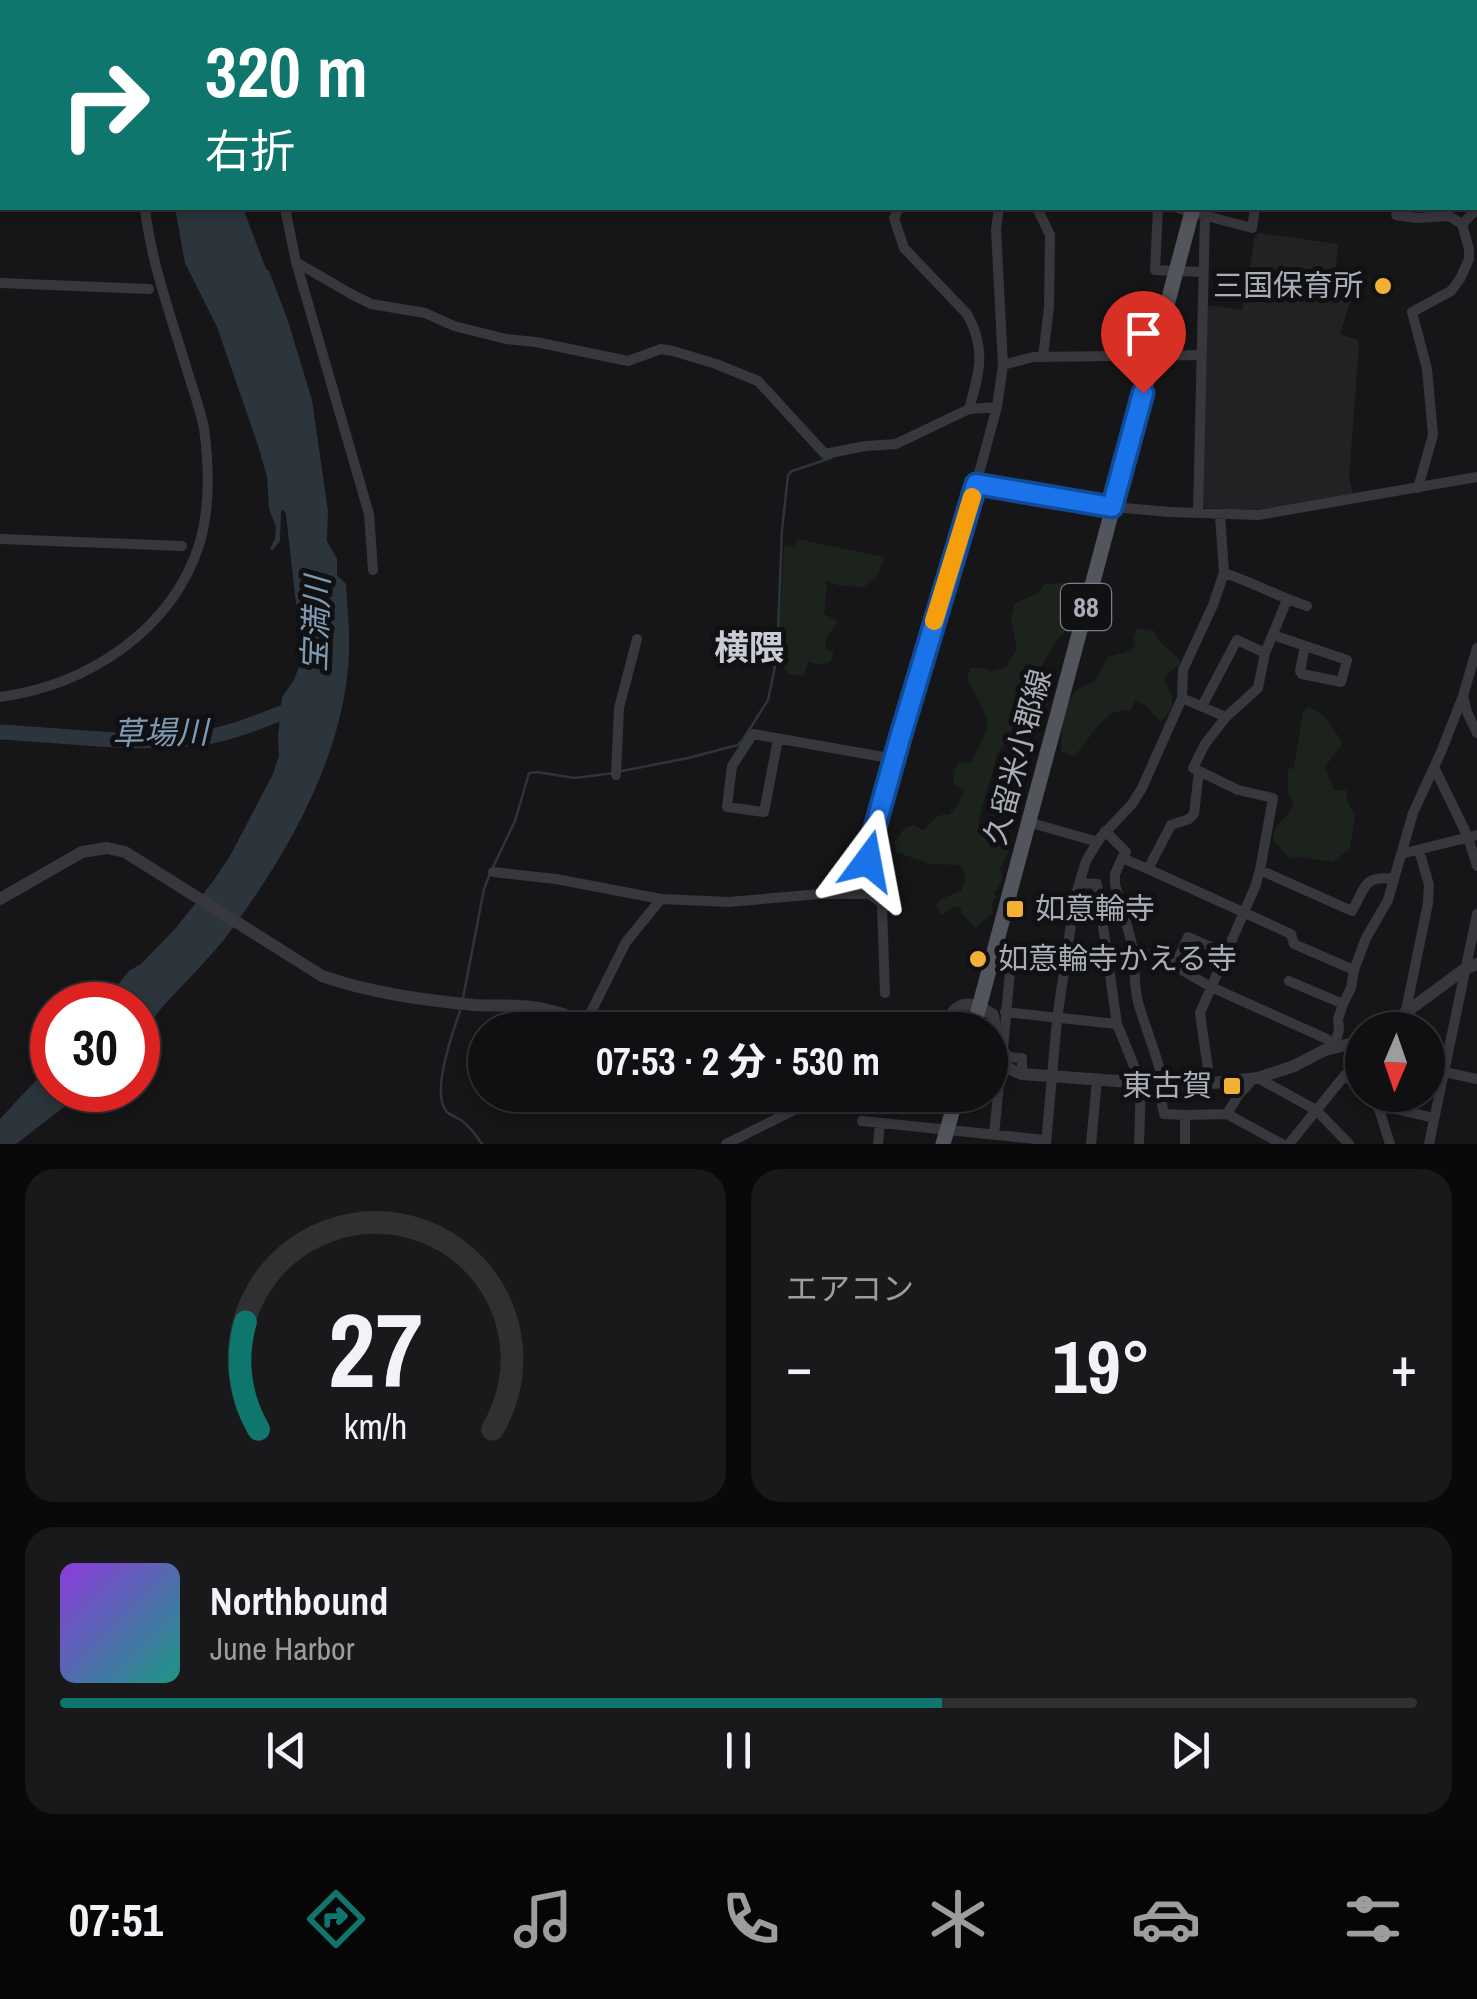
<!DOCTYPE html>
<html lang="ja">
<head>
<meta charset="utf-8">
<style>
  body { margin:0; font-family:"Archivo Narrow","Noto Sans JP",sans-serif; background:#19191b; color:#f1f3f6; height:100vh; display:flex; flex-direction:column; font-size:38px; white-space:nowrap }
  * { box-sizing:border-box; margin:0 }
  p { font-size:32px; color:#9c9d9f }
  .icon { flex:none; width:55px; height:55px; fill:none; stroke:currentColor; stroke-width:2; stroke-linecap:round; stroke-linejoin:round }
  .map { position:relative; height:1144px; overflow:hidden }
  .drawer { display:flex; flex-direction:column; gap:25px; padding:25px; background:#09090a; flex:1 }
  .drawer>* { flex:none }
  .guide { position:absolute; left:0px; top:0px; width:1478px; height:210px; box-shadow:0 5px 15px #0003,0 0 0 2px #303032; background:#0f766e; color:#fff; overflow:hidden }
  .needle { width:65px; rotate:182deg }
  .tools { position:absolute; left:1345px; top:1012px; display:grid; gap:20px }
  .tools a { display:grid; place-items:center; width:100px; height:100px; border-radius:50%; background:#101012; box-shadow:0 5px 15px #0003,0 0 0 2px #303032; font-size:50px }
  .speed { position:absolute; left:30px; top:982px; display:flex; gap:20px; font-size:50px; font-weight:700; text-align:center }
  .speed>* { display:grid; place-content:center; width:130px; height:130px; border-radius:50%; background:#101012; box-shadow:0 5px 15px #0003,0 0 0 2px #303032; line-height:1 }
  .speed .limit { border:15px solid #d22; background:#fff; color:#111 }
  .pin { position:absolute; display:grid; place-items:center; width:85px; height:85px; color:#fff; margin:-102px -42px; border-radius:50% 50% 50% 0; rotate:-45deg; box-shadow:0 0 10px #0007 }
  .pin .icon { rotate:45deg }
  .me { position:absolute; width:110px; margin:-55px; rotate:13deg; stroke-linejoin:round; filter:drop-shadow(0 0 8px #0008) }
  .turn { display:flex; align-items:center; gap:35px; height:210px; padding:0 40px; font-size:45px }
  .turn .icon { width:130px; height:130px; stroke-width:2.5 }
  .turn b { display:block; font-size:70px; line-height:85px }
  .big { font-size:75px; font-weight:800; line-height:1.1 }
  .drawer .widget { flex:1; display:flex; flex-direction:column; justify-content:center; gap:15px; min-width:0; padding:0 35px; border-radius:30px; background:#19191b }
  .drawer .dial { align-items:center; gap:0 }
  .dial svg { height:260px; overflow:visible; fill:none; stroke:#303032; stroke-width:7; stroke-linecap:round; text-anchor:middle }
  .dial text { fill:#f1f3f6; stroke:none }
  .song { display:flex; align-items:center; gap:30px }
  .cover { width:120px; height:120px; border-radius:15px; background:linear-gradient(135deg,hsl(270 70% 55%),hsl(170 70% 35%)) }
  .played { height:10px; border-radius:5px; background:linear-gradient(90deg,#0f766e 65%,#303032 65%) }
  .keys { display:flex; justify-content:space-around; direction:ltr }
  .heat { display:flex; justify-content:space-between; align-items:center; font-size:55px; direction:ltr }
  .drawer .tiles { flex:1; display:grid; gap:25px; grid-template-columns:1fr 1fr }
  .widget:last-child { grid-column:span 2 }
  .trip { position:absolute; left:468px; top:1012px; width:540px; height:100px; border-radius:50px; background:#101012; box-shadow:0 5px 15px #0003,0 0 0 2px #303032; font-weight:800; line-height:100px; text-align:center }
  .dock { display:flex; height:160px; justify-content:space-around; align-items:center; background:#060607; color:#9c9d9f }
  .dock .icon { width:70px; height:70px }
  .dock .on { color:#0f766e }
  .dock b { font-size:45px; color:#f1f3f6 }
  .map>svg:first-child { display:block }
  .built { fill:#222225 }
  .green { fill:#1c231d }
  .water { fill:#2c353c }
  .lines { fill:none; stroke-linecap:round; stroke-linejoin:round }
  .stream { stroke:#2c353c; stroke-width:2.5 }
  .river { stroke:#2c353c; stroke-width:15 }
  .minor { stroke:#37383d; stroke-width:10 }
  .tertiary { stroke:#37383d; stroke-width:12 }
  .primary { stroke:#53555c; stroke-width:15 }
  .route-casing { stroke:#114b97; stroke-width:25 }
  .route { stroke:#1a73e8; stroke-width:18 }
  .slow { stroke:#f59e0b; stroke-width:18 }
  .poi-dot { fill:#f2b134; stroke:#111113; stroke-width:4 }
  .labels { text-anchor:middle; stroke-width:10; stroke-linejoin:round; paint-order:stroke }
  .shield { fill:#111113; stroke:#7b7e86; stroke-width:2.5 }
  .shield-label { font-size:28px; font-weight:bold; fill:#a8adb8 }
  .poi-label { font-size:30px; fill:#a8adb8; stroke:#111113; text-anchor:end }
  .street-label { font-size:30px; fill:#a8adb8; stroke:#111113 }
  .water-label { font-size:32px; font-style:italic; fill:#7f9bb3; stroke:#111113 }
  .quarter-label { font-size:35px; font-weight:bold; fill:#c9ccd4; stroke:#111113 }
</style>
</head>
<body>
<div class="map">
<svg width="1477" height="1144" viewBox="0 0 1477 1144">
  <rect width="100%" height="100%" fill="#161618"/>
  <!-- built -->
  <path class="built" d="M 1259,233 L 1338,244 L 1333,295 L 1351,300 L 1340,334 L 1358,340 L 1359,345 L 1349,478 L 1353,494 L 1255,510 L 1202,508 L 1205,305 L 1242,310 L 1255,237 Z"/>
  <!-- green -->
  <path class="green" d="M 797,539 L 884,557 L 878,576 L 864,587 L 841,586 L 825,581 L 827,587 L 824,614 L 838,621 C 833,630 823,637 826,649 L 834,652 L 830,662 L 820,665 L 808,662 L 804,676 L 789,674 L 778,657 L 784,546 L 795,547 Z
    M 1064,583 L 1078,588 L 1067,629 L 1055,643 L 1041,667 L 1037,681 L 1032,687 L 1033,694 L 1043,691 L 1048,695 L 1049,703 L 1035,721 L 1032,732 L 1024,740 L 1010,738 L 998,752 L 978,822 L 988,840 L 1008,845 L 1009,852 L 1000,868 C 1004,880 1002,884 994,892 L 996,898 L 991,903 L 993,913 L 975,928 L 962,914 L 960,906 L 954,907 L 942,915 L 936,906 L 941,899 L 961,891 L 966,877 L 960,865 L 931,864 L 896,852 L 895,841 L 904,829 L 912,825 L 924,830 C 934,822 934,813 949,815 L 958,804 L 964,790 L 954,784 L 953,772 L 959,762 L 971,763 C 976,752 983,741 986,731 C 992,714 971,693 967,675 L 971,668 L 982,668 L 991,671 L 1006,667 L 1017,649 L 1011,618 L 1015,603 L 1038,593 L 1045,584 Z
    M 1137,629 L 1153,630 L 1160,642 L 1180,660 L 1180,664 L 1167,674 L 1165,683 C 1176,696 1175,712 1160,722 L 1146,705 L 1135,701 L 1130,711 C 1103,706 1093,738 1074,756 L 1061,752 L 1063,716 L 1070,699 L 1076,690 L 1095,681 L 1108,657 L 1130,651 L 1135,644 L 1133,637 Z
    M 1309,707 L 1324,716 L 1343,743 L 1325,767 L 1334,790 L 1346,790 L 1347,800 L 1355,816 L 1350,848 L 1333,862 L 1299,857 L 1290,859 L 1273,840 L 1275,829 L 1294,806 L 1288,792 L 1288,769 L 1294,768 L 1303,711 Z"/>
  <!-- water -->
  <path class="water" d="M 175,208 L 243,208 L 266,269 L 269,271 L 287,318 L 312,400 L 328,511 L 327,541 L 337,559 L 337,575 L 346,584 C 347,606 350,630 349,652 C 345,754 290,849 232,929 C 213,955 188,979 166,1003 C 156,1014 148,1027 138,1038 L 138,1005 L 101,1005 L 129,971 L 141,964 L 175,929 L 214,880 L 230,856 L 273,774 L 279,756 L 278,737 L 282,697 L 294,680 L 302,658 L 286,514 L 283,510 L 281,511 L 280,541 L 273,550 L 270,549 L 275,539 L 276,527 L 269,509 L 267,477 L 258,445 L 217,327 L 185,263 Z
    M 52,1063 L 52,1090 L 86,1090 L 16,1144 L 0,1144 L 0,1119 Z"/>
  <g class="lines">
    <!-- stream -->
    <path class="stream" d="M 622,771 L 688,758 L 738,745 L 742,741 L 768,700 L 777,657 L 782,530 L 788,475 L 792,471 L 831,458
      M 493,867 L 515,821 L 529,773 L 537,772 L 575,778 L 614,773
      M 463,998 L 484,889 L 490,874
      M 460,1011 C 453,1032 430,1094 447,1112 C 448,1113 459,1119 461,1120 C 469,1126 476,1135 482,1144"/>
    <!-- river -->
    <path class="river" d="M 0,732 C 63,735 139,746 200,738 C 232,734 266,719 296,707"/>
    <!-- minor -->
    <path class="minor" d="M 919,0 L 920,2
      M 1353,0 L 1358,2
      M 166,2 L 167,0
      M 315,2 L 316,0
      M 1113,2 L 1114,0
      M 1158,2 L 1159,0
      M 1338,2 L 1339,0
      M 1420,2 L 1421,0
      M 0,28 L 2,28
      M 1475,52 L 1477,53
      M 1475,128 L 1477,128
      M 285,208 L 296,262 L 369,514 L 373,570
      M 899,208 L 894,218 L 904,248 L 967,314 C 987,349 979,374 969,409
      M 1037,208 L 1050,235 L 1049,307 L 1043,357
      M 1158,208 L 1155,270 L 1203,272
      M 1177,208 L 1252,228 L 1255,208
      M 1396,215 L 1416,218 L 1449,216 L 1462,224
      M 296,262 L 351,294 L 371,304 L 425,313 L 454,326 L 506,339 L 536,342 L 628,361 L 661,349 L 673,351 L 716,364 L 758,381 L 825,454 L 865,446 L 896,444 L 969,409 L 997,407
      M 0,283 L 149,289
      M 1003,365 L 1033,357 L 1201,355
      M 976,484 L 1112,507 L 1170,512 L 1258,515 L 1477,477
      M 1418,488 L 1433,435 L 1427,369 L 1412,312 L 1451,291 L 1460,279 L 1469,259 L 1469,249 L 1462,224 L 1477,209
      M 1198,513 L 1205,215
      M 0,539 L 182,546
      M 1224,573 C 1253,582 1278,597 1307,606
      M 1273,635 L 1347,660 L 1341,682 L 1302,674 L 1300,671 L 1305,646
      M 1463,696 L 1467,712 L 1477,733
      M 0,697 C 88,685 173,630 200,542 C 210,507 209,465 204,428 C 200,409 193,389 187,370 C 171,316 151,263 145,208
      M 1182,698 L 1226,717
      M 1202,706 L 1237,640 L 1265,653
      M 778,739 L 764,812 L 727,807 L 732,766 L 753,734 L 895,759
      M 1434,767 L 1468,837 L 1477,866
      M 1199,771 L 1194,814 L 1189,819 L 1171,825 L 1148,869 L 1291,934 L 1294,944 L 1354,970
      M 616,775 L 619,708 L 637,639
      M 1028,822 L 1098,842
      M 1105,831 L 1126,852 L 1122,858 L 1148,869
      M 1401,854 L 1477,835
      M 1122,858 L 1115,874 L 1115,884 C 1120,905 1128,925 1132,946 C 1136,964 1133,983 1138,1002 C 1146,1030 1158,1057 1164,1086
      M 1260,870 L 1352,911 C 1366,887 1363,875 1394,879
      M 493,872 L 556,879 L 661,899 L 729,902 L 820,894 L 869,894 L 880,902 L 882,906 L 885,993
      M 1080,883 L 1097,884 L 1117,1024 L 1141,1083 L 1139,1144
      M 869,894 L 867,872 L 874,831 L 976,484 L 997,407 L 1003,365 L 996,229 L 999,208
      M 1133,948 L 1175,966 L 1211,987 L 1327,1039 L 1334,1047 L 1339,1030 L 1338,1019 L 1343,1004 L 1351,988 L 1354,970 L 1366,938 L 1388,900 L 1413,813 L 1441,752 L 1463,696 L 1477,648
      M 1006,949 L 1106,952
      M 1012,949 L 1003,1049 L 1008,1057 L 1022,1058 L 1022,1074
      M 1175,966 L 1188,937 L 1225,953
      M 1289,981 L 1343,1004
      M 1005,1012 L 1117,1024
      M 586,1022 L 626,942 L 661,899
      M 1402,1030 L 1428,903 L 1429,885 L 1419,850
      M 1445,1072 L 1477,1079
      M 1258,1078 L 1316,1110 L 1349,1144
      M 1251,1079 L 1248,1085 L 1239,1094 L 1227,1114 L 1282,1144
      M 1210,1083 L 1200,1013 L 1255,887 L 1260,870 L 1273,798 L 1238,790 L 1193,768 L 1205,744 L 1226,717 L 1258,688 L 1265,653 L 1287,600
      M 1158,1085 L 1164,1114 L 1185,1115 L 1185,1144
      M 1369,1095 L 1379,1109
      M 1389,1095 L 1387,1107 L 1379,1109 L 1390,1144
      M 1387,1107 L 1434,1118
      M 1185,1115 L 1227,1114
      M 862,1121 L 1046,1140
      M 994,1135 L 1000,1074 L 1003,1064
      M 726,1144 L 794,1110 L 820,1103 L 827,1095
      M 878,1144 L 880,1123
      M 1046,1144 L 1057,1019 L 1075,897 L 1086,861 L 1099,839 L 1132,804 L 1142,788 L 1182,698 L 1183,670 L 1213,605 L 1224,573 L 1220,515
      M 1091,1144 L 1097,1080
      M 1289,1144 L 1345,1075 L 1362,1090
      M 1429,1144 L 1477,914"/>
    <!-- tertiary -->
    <path class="tertiary" d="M 0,899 L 82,852 L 107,848 L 125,852 L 322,976 C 371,993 423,1000 474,1005 C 489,1006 505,1005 520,1006 C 549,1007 575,1017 601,1030
      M 953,1030 L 953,1012 C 965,998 980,1006 993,1015 C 998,1042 987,1063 1022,1074 L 1186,1086 L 1258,1078 L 1294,1066 L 1325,1050 L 1362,1041
      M 1382,1030 L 1466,968 L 1477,964"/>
    <!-- primary -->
    <path class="primary" d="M 1246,2 L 1246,0
      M 973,1030 L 1193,208
      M 943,1144 L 957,1095"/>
  </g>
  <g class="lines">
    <!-- route casing -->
    <g class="route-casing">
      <path id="route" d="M 868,861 L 874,831 L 900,738 L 976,484 L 1112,507 L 1143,393"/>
    </g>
    <!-- route -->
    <use href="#route" class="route"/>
    <!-- slow -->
    <path class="slow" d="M 934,621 L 972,497"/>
  </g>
  <!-- markers -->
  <g class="poi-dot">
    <circle cx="1383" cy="286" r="10"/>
    <rect x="1005" y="899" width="20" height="20" rx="5"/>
    <circle cx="978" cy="959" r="10"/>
    <rect x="1222" y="1076" width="20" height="20" rx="5"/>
  </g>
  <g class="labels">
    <!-- shield labels -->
    <rect class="shield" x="1061" y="584" width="50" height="46" rx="8"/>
    <g class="shield-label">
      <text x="1086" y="617">88</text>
    </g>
    <!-- poi labels -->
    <g class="poi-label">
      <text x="1363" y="296">三国保育所</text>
      <text x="1035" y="919" text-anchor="start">如意輪寺</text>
      <text x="998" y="969" text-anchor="start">如意輪寺かえる寺</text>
      <text x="1212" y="1096">東古賀</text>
    </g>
    <!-- street labels -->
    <g class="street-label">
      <text transform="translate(1018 757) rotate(-75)" y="10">久留米小郡線</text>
    </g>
    <!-- water labels -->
    <g class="water-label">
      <text transform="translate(316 624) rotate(-88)" y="11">宝満川</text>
      <text transform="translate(160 733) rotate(-1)" y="11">草場川</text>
    </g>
    <!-- quarter labels -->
    <g class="quarter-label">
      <text x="749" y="660">横隈</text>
    </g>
  </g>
</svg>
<div class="tools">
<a><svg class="needle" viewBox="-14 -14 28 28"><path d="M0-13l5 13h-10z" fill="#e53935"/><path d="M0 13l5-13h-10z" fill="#9c9d9f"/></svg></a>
</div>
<div class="speed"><div class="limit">30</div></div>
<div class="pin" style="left:1143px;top:393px;background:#d93025"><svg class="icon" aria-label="arrive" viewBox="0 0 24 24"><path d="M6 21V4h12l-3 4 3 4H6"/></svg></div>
<svg class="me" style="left:868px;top:861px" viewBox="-20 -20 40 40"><path d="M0-17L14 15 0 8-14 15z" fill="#1a73e8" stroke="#fff" stroke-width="4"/></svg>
<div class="trip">07:53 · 2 分 · 530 m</div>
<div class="guide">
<div class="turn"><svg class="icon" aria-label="right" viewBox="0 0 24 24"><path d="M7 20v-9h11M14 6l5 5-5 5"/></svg><div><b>320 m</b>右折</div></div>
</div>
</div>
<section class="drawer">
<div class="tiles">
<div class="widget dial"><svg viewBox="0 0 100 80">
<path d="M14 69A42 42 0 1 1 86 69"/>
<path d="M14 69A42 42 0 0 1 10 36" stroke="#0f766e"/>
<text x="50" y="56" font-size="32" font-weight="700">27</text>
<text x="50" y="72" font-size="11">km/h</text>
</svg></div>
<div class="widget"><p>エアコン</p>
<div class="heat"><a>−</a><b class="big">19°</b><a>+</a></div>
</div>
<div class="widget">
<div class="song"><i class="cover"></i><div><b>Northbound</b><p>June Harbor</p></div></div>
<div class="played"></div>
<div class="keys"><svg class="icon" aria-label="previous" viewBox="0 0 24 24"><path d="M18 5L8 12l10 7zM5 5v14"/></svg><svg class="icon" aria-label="pause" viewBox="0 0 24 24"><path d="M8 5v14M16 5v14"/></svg><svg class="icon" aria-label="next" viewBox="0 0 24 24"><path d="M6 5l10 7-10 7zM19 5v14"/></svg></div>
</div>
</div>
</section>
<nav class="dock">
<b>07:51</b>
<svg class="icon on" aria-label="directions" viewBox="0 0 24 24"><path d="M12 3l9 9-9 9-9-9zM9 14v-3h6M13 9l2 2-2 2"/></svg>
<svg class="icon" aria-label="music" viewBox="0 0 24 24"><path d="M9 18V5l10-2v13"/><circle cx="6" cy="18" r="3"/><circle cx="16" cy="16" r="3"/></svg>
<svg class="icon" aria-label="phone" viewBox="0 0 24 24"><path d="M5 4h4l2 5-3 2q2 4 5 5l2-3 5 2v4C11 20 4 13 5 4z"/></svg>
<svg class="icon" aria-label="climate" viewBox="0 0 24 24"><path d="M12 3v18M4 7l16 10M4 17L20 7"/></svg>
<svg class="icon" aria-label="car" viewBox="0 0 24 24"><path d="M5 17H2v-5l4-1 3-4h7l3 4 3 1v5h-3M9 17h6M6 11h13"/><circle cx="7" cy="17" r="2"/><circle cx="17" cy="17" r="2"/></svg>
<svg class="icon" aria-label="filters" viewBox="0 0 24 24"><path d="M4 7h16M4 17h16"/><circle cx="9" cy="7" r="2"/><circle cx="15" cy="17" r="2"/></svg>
</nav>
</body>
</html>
